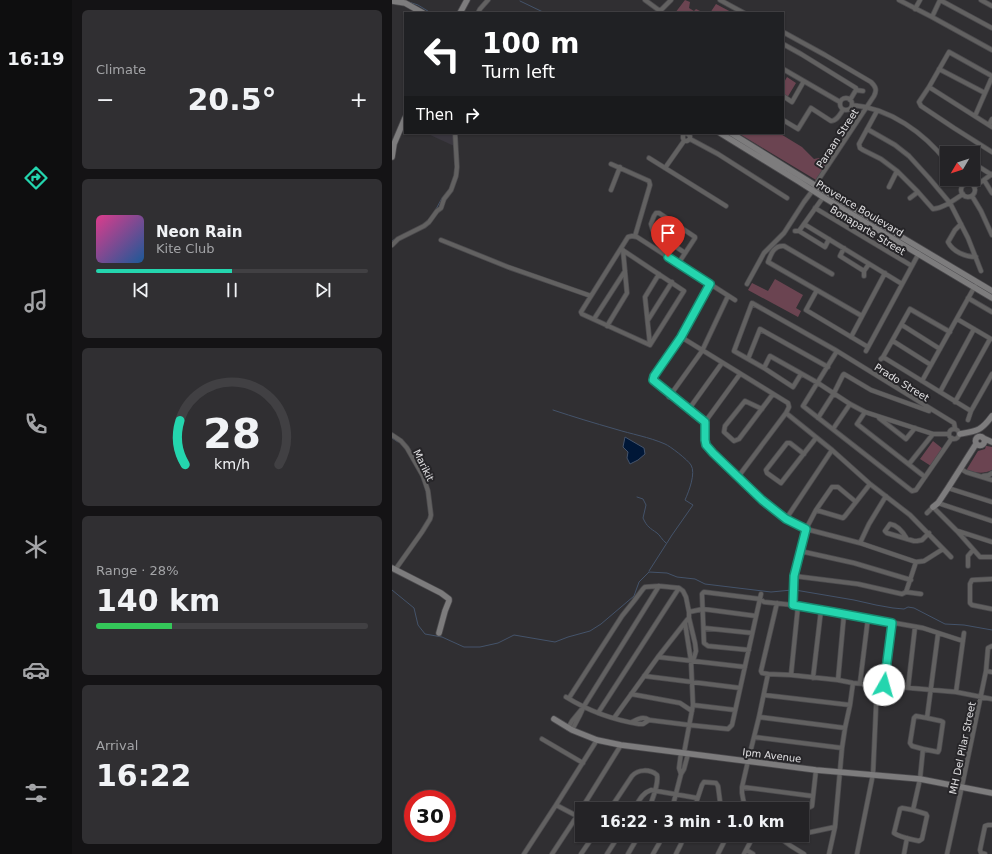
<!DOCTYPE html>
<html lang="en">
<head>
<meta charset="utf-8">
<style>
  body { margin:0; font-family:"DejaVu Sans",sans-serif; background:#302f32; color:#f1f3f6; height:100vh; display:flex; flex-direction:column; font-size:15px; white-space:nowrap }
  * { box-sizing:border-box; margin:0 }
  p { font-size:13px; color:#a3a4a7 }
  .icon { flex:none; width:22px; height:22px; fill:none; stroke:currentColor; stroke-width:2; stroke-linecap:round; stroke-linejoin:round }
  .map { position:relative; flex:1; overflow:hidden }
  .side { display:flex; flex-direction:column; gap:10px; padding:10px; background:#141315; width:320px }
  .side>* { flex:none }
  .guide { position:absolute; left:12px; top:12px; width:380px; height:122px; border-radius:0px; box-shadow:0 1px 3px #0004,0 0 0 1px #414043; background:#202124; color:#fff; overflow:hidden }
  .needle { width:26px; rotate:231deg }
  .buttons { position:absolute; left:548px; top:146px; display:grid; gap:8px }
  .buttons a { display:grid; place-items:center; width:40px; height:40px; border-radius:0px; background:#242326; box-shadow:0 1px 3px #0004,0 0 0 1px #414043; font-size:20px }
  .speed { position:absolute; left:12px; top:790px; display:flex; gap:8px; font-size:20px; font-weight:700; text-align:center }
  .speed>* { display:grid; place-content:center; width:52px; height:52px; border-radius:50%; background:#242326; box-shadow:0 1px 3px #0004,0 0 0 1px #414043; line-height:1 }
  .speed .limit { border:6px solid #d22; background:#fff; color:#111 }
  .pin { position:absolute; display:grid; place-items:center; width:34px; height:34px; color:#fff; margin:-41px -17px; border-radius:50% 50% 50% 0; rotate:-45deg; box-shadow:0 0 4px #0007 }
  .pin .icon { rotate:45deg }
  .me { position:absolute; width:44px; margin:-22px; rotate:7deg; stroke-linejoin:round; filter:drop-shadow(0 0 3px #0008) }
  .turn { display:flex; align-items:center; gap:14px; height:84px; padding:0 12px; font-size:18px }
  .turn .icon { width:52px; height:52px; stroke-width:2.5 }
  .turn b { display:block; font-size:28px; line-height:34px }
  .then { display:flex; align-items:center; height:38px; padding:0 12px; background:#0003; gap:8px; font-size:15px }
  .big { font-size:30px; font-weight:700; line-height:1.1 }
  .side .card { flex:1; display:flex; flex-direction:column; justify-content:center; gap:6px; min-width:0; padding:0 14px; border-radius:6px; background:#302f32 }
  .side .dial { align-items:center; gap:0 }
  .dial svg { height:104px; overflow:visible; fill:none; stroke:#414043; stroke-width:7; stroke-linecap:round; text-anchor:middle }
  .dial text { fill:#f1f3f6; stroke:none }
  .song { display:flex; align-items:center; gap:12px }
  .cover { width:48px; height:48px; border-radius:6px; background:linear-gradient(135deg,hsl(330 70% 55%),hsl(210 70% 35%)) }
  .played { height:4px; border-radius:2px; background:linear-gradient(90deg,#24d5ae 50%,#414043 50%) }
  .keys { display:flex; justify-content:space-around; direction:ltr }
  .heat { display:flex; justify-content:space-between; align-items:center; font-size:22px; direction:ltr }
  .charge { height:6px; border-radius:3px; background:linear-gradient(90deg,#34c759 28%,#414043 0) }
  .trip { position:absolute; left:183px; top:802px; width:234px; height:40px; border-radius:0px; background:#242326; box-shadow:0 1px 3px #0004,0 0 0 1px #414043; font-weight:700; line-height:40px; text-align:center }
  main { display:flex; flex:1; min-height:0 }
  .tab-bar { display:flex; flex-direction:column; width:72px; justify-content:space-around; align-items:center; background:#0e0e0f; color:#a3a4a7 }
  .tab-bar .icon { width:28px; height:28px }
  .tab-bar .selected { color:#24d5ae }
  .tab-bar b { font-size:18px; color:#f1f3f6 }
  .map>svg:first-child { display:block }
  .built { fill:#3a373f }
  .green { fill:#6b4451 }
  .water { fill:#001737; stroke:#44536a }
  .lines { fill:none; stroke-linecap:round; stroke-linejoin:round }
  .stream { stroke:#44536a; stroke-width:1 }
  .street-casing { stroke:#4c4b4e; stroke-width:5.5 }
  .secondary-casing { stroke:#4c4b4e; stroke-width:7 }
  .street { stroke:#626161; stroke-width:4 }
  .secondary { stroke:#7d7c7d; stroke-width:5.5 }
  .route-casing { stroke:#178a71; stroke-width:10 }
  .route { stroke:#24d5ae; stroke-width:7 }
  .labels { text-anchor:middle; stroke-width:4; stroke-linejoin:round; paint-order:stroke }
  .street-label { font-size:10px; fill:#e1e0e2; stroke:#262528 }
</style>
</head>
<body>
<main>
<nav class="tab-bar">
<b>16:19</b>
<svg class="icon selected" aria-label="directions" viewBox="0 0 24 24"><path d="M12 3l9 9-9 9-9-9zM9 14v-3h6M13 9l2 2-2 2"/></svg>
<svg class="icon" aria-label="music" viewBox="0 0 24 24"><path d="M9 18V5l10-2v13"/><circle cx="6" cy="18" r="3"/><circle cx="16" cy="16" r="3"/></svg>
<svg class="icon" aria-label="phone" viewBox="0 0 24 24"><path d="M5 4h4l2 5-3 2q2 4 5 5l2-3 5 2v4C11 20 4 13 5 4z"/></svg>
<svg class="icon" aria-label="climate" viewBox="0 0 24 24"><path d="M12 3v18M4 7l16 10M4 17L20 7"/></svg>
<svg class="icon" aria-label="car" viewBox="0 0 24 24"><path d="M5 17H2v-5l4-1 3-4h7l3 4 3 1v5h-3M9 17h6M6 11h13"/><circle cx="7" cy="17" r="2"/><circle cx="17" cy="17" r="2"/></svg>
<svg class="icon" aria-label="filters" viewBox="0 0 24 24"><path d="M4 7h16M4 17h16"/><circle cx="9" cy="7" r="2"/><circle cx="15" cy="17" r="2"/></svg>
</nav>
<section class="side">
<div class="card"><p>Climate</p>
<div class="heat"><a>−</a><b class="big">20.5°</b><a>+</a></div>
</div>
<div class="card">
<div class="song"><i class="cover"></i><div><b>Neon Rain</b><p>Kite Club</p></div></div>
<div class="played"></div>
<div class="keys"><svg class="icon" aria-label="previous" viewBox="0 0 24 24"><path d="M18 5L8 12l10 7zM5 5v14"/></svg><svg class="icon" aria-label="pause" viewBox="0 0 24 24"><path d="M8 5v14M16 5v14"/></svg><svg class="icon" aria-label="next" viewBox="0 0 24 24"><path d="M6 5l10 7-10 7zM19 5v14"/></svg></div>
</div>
<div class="card dial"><svg viewBox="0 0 100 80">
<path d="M14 69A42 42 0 1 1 86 69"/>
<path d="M14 69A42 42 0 0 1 10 35" stroke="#24d5ae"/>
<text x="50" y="56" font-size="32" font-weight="700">28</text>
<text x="50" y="72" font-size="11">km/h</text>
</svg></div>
<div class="card"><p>Range · 28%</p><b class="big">140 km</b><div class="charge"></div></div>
<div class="card"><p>Arrival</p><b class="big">16:22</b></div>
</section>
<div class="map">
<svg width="600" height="854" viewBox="0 0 600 854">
  <rect width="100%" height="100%" fill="#302f32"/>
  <!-- built -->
  <path class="built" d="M 34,133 L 61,133 L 62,146 Z"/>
  <!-- green -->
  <path class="green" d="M 293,0 L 298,2 L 297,8 L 302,11 L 304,9 L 312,13 L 283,13 Z
    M 324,4 L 341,13 L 318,13 Z
    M 395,77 L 404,83 L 395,98 L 391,95 L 391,84 Z
    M 346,133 L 387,133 L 410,147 L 422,159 L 427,158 L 436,164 L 424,180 Z
    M 383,279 L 411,295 L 404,308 L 409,311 L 406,317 L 356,290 L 360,283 L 376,291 Z
    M 541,441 L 551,449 L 539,466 L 528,459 Z
    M 594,446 L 595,446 L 600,447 L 600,470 C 592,474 584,473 575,470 L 575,469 L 586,451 L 593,449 Z"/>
  <!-- water -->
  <path class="water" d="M 233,437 L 252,448 L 253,454 L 246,460 L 238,464 L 235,458 L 236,452 L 231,447 Z"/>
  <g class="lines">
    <!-- stream -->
    <path class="stream" d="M 128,1 L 153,13
      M 17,2 L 26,5 L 39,13
      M 43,211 L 50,198
      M 0,241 L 12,234
      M 161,410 C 182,417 202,423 223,429 C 239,434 257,437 273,444 C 278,446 296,460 299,465 C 304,473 297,491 293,500 L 301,505 L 280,535 L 257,571
      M 0,438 L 6,442
      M 245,497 L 251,499 L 254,505 L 251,518 C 255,527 258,528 265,533 C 268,535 270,540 274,543
      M 0,590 L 22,608 L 26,625 L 33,634 L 50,637 L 72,647 L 88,647 L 106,643 L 122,635 L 163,642 L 176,637 L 198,631 L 209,624 L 242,596 L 247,582 L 257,572 L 275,573 L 285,577 L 303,579 L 313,584 L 379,592 L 400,590
      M 403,590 L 462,600 L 484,605 L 501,608 L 512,609 L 516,607 L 522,608 L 553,624 L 572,625 L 600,630"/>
    <!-- street casing -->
    <g class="street-casing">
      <path id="street" d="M 253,0 L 268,11 L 279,0
        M 328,0 L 352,13
        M 507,0 L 540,17 L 600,50
        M 548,0 L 600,28
        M 589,0 L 600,6
        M 523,9 L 528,0
        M 86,13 L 88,9 L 96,0
        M 540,17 L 548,0
        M 391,44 L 409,54 L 464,88 L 464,90 L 458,100
        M 391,69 L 448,102
        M 547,69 L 593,93
        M 600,76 L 557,52 L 537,87 L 527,102 L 529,106 L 562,128 L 600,152
        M 537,87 L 600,127
        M 464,90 L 471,91
        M 391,96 L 400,102 L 412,81
        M448 104a6 6 0 1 1 12 0a6 6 0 1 1-12 0Z
        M 460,105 C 498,108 532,133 555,162
        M 485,111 L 467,144 L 468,148 L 471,150 L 489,159 L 505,171
        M 583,116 L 600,77
        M 391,120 L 406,129 L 419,108 L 439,121 C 445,121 448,114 451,110
        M 597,125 L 600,119
        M 475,129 L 503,145 L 517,156 L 537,178 L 558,203 L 576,238 L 589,271
        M 298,139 L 295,141 L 292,141 L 291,138 L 291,135 L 293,133 L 296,134 L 298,136 L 298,139 L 326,154 L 395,198
        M 257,158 L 334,206
        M 581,163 L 600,175
        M 219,164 L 257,181 L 258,185 L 243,236
        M 273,168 L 292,141
        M 568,179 L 572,185
        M 592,180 L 600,193
        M569 190a7 7 0 1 1 14 0a7 7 0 1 1-14 0Z
        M 497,187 L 505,171 L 526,192 L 518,198
        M 582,187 L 600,174
        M 219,190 L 228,167
        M 526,192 L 541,209 C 552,208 562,200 571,194
        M 580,196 L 589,211 L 600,235
        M 423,208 L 520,266
        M 412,224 L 510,284
        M 569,224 L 563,230 L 556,242 C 561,252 574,257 584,257
        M 403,231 L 407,231 L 433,247 L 437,239
        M 407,231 L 432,196
        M 49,240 L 116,267 L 199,296
        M 0,245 L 6,239 L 32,226 L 37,222 L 45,211 L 49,208 L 52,199 L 59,190 L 64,176 L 65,167 L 63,133
        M 452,248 L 448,256 L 472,271
        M 229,249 L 292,291 L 258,345
        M 286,264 L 303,238 L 303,237 L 267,213 L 264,213 L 262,216 L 259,224 L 261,231 L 293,253
        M 440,274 L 392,246 C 382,245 379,254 376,262 L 470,316
        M 472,276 L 472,271 L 477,264
        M 355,284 L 372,253 L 392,233 L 412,202 L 421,190 L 427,179 L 482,96 C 485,90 484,87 479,82 L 433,55 L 391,32
        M 425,290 L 414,310 L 476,347
        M 576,298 L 600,312
        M 202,319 L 233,271
        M 565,319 L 599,339
        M 256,320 L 280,282
        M 510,325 L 548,349
        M 215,326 L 235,293 L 231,250
        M 289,337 L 396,403 L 397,407 L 394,413 L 346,477
        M 459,337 L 493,273
        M 501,341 L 539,365
        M 258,345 L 190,314 L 189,312 L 236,237 L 240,236 L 245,237 L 343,300
        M 258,345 L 253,297 L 267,274
        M 445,351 L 411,406 L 520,491 L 524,490 L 560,438
        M 474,351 L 527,253
        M 491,357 L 579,411
        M 356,359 L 368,329 L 436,367
        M 489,359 L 491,357 L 518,309 L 558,332
        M 372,368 L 378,356 L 426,383 L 458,404 L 473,412 L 541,434 L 557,434
        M 348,374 L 313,422 L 313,440 L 314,445 L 321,453 L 370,500 L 394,519 L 414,529 L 468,543 L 524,562 L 532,561 L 551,549
        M 409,374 L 401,387 L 372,368 L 342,351 L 360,303 L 445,351 L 562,423 L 563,428
        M 530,381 L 583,286
        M 548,392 L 582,329
        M 277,397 L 310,351 L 336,296
        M 563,402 L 598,339
        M 297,409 L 330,363
        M 370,409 L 353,401 L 333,426 L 332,432 L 342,441 L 347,439 L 381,394
        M 473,412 L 465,424 L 533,477
        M 394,413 L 440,450 L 478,484 L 518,515 L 559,557
        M 426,418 L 442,393 L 451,375 L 452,374 L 479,390 L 537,411
        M 487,418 L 514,439 L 523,428
        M 576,420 L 579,411 L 600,374
        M 313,422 L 261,380 L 261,378 L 289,337 L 318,284
        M557 434a5 5 0 1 1 10 0a5 5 0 1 1-10 0Z
        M 441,429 L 458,404
        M 0,435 L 9,441 L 15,448 L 31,476 L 36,491 L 39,515 L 38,519 L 30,532 L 3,570
        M 412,454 L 398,443 L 395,443 L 374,470 L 375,473 L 389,483 L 424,438
        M 517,464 L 541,434
        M 569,469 L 574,472 L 600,480
        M 591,476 L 597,475 L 600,473
        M 556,488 L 600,502
        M 546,503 L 600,521
        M 424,510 L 451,518 L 453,516 L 478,484
        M 535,513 L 541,507 L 565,531 L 588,557 L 600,557
        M 394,519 L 440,450
        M 566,531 L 600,542
        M 515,539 C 511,532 505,525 498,524 L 493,531 L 495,533 L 522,541 L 525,541 L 530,540 L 537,533
        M 468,543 L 477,524 L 494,496
        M 408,551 L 462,563 L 519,580
        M 576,566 L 576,556 L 581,550
        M 402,576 L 466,584 L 510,594 L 514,592 L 529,594
        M 600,579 L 580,580 L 578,584 L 578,603 L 580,605 L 600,609
        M 514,592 L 524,562
        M 385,603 L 369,671 L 370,673 L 376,674 L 399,675 L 446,680 L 461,683 L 564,692 L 600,699
        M 401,605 L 402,576 L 414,529 L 424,510 L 440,487 L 446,487 L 464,502
        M 297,612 L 311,609 L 364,616
        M 297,618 L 303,643 L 304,651 L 301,661
        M 312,628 L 360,633
        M 357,650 L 316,646 L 312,643 L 310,594 L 312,592 L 368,599 L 372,602 L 401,605 L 441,612 L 531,628 L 571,641
        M 266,657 L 353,667
        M 594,671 L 600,672
        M 399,675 L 406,606
        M 252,676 L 348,688
        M 421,678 L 429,610
        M 446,680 L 452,614
        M 468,683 L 476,618
        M 493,685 L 500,623
        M 516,688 L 523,627
        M 564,692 L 572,633
        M 239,694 L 288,703 L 300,711
        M 372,695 L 458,705
        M 174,697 C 195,710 222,720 247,724 L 251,724 L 257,720
        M 177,698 L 230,616 L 242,601 L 251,589 L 253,587 L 267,586 L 287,588 L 291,591 L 294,597 L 297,612 L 297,618 L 295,620 L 266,657 L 222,718
        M 301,705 L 343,710
        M 206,713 L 287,588
        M 367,717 L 453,728
        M 240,722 C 246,719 251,716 257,720 L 297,725 L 336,729 L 340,725 L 369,594
        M 176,728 L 180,721 L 189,710
        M 180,730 L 188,715 L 192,706 L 267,586
        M 362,737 L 450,748
        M 150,739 L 191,763
        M 531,749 L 520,746 L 518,743 L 522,718 L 524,716 L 535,718 L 546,634
        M 292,753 L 301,705 L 299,661 L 293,623
        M 289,774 L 287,768 L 289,753
        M 350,787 L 420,796
        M 510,808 L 521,810 L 534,814 L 535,816 L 530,839 L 527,841 C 519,839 509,838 502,833 L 508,809 Z
        M 218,809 L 240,776 C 246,769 258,769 265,775 C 267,785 260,799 257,809
        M 242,809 C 247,801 250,793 259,790 L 305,798
        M 280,809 L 289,774 L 292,769 L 296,754
        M 302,809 L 310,785 L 312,782 L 324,783 L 326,786 L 329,809
        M 353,809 L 350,793 L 350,787 L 356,761 L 367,717 L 376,674
        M 408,809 L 418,807 L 420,806 L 424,770
        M 521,810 L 528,779 L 531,749 L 546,752 L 547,750 L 551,722 L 549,721 L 535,718
        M 185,816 L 229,745
        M 410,834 L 443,827
        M 375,835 L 388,838 L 399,846 L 412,854
        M 388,838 L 403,835
        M 354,850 L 361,854
        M 132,854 L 164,805 L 205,740
        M 160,854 L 185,816 L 164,805
        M 189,854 L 202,835
        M 215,854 L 227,835
        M 236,854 L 247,835
        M 261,854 L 269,840 L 271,835
        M 284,854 L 288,846 L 293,835
        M 326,854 L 332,842 L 332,835
        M 352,854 L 362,835
        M 437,854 L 443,827 L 450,748 L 453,728 L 458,705 L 461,683
        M 465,854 L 481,774 L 485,685
        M 512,854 L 515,838
        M 555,854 L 570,786 L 594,671 L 596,648 L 600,646
        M 593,854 L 589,853 L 588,850 L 593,826 L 596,825 L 600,825"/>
    </g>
    <!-- secondary casing -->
    <g class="secondary-casing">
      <path id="secondary" d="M 0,1 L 13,3 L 31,13
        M 68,13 L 75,0
        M 328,133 L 406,181 L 431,197 L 600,298
        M 339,133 L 434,192 L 600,291
        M 0,157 L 2,144 L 13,118
        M 568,434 C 585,431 589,431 600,416
        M583.5 441a4.5 4.5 0 1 1 9 0a4.5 4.5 0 1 1-9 0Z
        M 591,438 L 600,442
        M 541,507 L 546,503 L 556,488 L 584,444
        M 0,568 L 49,593 L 57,599 L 57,601 L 53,611 L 47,633
        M 162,719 L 180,730 L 205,740 L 229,745 L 424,770 L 528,779 L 600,793"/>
    </g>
    <!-- street -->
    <use href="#street" class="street"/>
    <!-- secondary -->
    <use href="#secondary" class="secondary"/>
  </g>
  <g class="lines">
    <!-- route casing -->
    <g class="route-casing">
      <path id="route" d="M 276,257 L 318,284 L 289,337 L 262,376 L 261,380 L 313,422 L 313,440 L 314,445 L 321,453 L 370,500 L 394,519 L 414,529 L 402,576 L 401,605 L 441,612 L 500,623 L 492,685"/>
    </g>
    <!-- route -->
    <use href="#route" class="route"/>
  </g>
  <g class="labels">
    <!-- street labels -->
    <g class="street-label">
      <text transform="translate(445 138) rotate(-57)" y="4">Paraan Street</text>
      <text transform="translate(468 208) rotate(31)" y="4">Provence Boulevard</text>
      <text transform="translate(476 230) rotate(31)" y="4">Bonaparte Street</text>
      <text transform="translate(510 382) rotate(32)" y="4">Prado Street</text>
      <text transform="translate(32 465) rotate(64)" y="4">Marikit</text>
      <text transform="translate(570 748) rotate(-78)" y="4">MH Del Pilar Street</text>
      <text transform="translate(380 755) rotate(7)" y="4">Ipm Avenue</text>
    </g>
  </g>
</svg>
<div class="buttons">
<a><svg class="needle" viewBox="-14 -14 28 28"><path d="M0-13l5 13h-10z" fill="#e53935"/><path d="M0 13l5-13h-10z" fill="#a3a4a7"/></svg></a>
</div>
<div class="speed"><div class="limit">30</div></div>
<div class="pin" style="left:276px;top:257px;background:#d93025"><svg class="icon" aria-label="arrive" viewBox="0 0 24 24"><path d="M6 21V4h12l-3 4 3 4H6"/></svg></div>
<svg class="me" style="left:492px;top:685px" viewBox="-20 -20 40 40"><circle r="19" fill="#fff"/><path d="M0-13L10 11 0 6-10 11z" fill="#24d5ae"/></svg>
<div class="trip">16:22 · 3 min · 1.0 km</div>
<div class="guide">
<div class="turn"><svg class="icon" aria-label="left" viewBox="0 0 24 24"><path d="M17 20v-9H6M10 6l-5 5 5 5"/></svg><div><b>100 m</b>Turn left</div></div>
<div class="then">Then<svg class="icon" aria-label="right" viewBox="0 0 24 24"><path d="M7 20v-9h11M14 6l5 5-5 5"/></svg></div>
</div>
</div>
</main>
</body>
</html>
